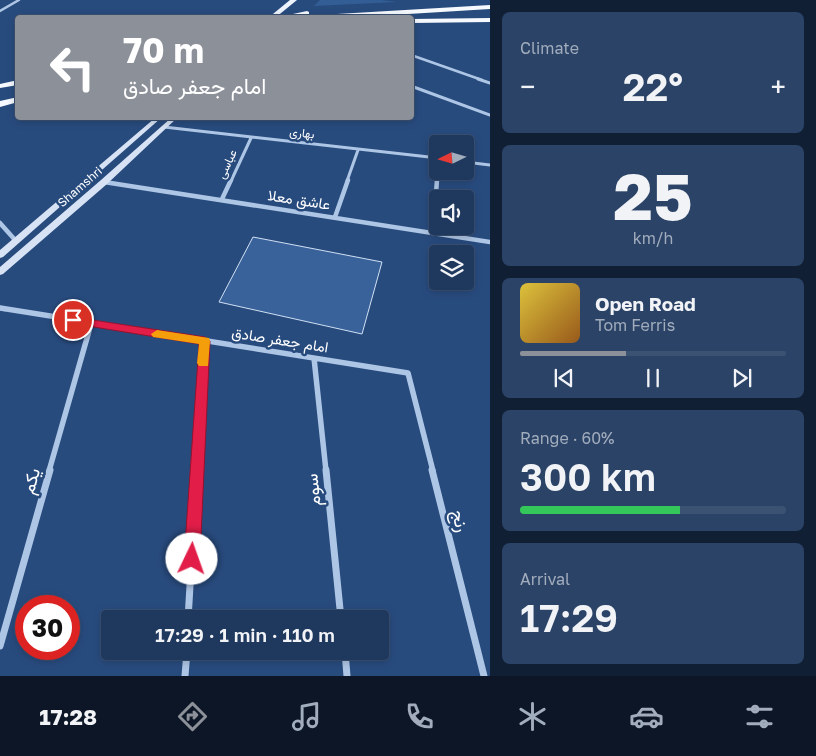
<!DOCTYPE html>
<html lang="en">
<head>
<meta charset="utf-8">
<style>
  body { margin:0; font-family:"Golos Text",Vazirmatn,sans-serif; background:#2b4367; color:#f1f3f6; height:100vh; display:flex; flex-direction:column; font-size:19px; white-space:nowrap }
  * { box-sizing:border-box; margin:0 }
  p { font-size:16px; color:#a1acbc }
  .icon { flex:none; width:28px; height:28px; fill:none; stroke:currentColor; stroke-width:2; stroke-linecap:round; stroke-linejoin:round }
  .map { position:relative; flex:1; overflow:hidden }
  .drawer { display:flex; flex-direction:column; gap:12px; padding:12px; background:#101f34; width:326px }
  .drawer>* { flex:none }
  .guide { position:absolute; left:15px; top:15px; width:399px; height:105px; border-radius:5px; box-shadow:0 2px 8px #0003,0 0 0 1px #3c5273; background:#8c9099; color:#fff; overflow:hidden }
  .needle { width:32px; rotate:265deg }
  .buttons { position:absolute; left:429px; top:135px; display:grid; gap:10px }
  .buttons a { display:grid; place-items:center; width:45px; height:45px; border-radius:5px; background:#1e385e; box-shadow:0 2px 8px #0003,0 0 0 1px #3c5273; font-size:25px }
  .speed { position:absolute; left:15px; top:595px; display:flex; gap:10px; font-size:25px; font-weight:700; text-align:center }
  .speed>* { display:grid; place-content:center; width:65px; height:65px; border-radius:50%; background:#1e385e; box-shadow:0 2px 8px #0003,0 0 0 1px #3c5273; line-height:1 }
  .speed .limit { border:8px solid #d22; background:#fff; color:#111 }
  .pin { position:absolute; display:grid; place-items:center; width:42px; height:42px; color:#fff; margin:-21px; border:2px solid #fff; border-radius:50%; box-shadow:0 1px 5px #0007 }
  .me { position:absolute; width:55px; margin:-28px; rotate:3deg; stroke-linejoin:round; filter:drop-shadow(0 0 4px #0008) }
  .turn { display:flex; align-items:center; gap:18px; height:105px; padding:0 25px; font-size:22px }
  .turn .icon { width:65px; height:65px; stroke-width:2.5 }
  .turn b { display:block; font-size:35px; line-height:42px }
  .big { font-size:38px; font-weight:600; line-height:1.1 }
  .drawer .tile { flex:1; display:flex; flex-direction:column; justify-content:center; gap:8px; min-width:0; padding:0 18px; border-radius:8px; background:#2b4367 }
  .drawer .dial { align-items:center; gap:0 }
  .dial b { font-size:65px; line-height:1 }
  .song { display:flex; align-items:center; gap:15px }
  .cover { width:60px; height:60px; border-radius:8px; background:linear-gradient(135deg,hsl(50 70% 55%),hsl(30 70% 35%)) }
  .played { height:5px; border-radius:2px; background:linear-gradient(90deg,#8c9099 40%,#3c5273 40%) }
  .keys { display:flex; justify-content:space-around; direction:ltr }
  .heat { display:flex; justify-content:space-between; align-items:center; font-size:28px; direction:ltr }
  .charge { height:8px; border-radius:4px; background:linear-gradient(90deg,#34c759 60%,#3c5273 0) }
  .trip { position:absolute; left:101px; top:610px; width:288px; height:50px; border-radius:5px; background:#1e385e; box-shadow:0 2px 8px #0003,0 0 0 1px #3c5273; font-weight:600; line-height:50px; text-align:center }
  .dock { display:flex; height:80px; justify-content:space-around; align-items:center; background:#0c1626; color:#a1acbc }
  .dock .icon { width:35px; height:35px }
  .dock .selected { color:#8c9099 }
  .dock b { font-size:22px; color:#f1f3f6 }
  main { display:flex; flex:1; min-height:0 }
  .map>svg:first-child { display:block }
  .green { fill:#335d95 }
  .building { fill:#39629b; stroke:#d1e0f4 }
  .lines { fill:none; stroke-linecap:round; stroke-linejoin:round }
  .minor-far4 { stroke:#aec6e5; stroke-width:2.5 }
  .minor-far3 { stroke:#aec6e5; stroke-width:3 }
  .minor-far2 { stroke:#aec6e5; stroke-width:4.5 }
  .minor-far1 { stroke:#aec6e5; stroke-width:5.5 }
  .minor { stroke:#aec6e5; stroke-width:7 }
  .secondary { fill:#d7e3f5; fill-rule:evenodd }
  .primary { fill:#eef4fd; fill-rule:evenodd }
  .trunk { fill:#f6fafe; fill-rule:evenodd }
  .route { fill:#e11d48; stroke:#92132f }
  .slow { fill:#f59e0b }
  .labels { text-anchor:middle; stroke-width:5; stroke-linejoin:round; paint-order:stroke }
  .far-street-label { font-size:12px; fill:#fff; stroke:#284b7e }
  .street-label { font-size:15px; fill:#fff; stroke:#284b7e }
  .near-street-label { font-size:18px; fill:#fff; stroke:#284b7e }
</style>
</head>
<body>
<main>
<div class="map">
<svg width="490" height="676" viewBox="0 0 490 676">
  <rect width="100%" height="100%" fill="#284b7e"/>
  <!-- green -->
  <path class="green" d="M 320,0 L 381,0 L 397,2 L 314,6 Z"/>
  <!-- building -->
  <path class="building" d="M 253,237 L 382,262 L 362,334 L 219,302 Z"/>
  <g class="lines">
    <!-- minor-far4 -->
    <path class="minor-far4" d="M 0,11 L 19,0
      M 411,55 L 482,80"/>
    <!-- minor-far3 -->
    <path class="minor-far3" d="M 478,79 L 490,83
      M 411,86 L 490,115
      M 164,127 L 438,158
      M 465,162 L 490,165
      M 231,181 L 251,138
      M 347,181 L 358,150
      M 437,181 L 438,171"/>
    <!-- minor-far2 -->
    <path class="minor-far2" d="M 104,182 L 490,242
      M 222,199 L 231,180
      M 335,217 L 348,180
      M 0,223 L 16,241
      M 433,233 L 437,180
      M 0,308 L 5,309"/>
    <!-- minor-far1 -->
    <path class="minor-far1" d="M 0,308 L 408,373 L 433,471
      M 314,358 L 326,471
      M 49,471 L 91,324
      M 197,471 L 205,341"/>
    <!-- minor -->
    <path class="minor" d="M 326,470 L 341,619
      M 432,470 L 484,676
      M 188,619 L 197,470
      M 0,646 L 50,470
      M 345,651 L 347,676
      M 185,676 L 187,651"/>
    <!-- secondary -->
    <path class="secondary" d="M 155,118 L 161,118 L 3,257 L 0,258 L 0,250 Z
      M 171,118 L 177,118 L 107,184 L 3,274 L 0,275 L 0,267 L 101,180 Z"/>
    <!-- primary -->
    <path class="primary" d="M 290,0 L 297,0 L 275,18 L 268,18 Z"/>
    <!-- trunk -->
    <path class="trunk" d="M 490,5 L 490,9 L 343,18 L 274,18 L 307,11 L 309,12 L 309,14 L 303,16 Z
      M 490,18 L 490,22 L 411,23 L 411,19 Z
      M 18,80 L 18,85 L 0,88 L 0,84 Z
      M 18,97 L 18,102 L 0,107 L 0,101 Z"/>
  </g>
  <!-- route -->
  <path class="route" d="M 73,317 L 205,337 L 210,341 L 200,559 L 197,564 L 192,567 L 186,564 L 184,559 L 199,344 L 69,323 L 68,320 Z"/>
  <!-- slow -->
  <path class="slow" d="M 157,330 L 209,338 L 210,341 L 208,366 L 199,366 L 197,363 L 199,344 L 153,337 L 151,334 Z"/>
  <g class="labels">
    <!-- far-street labels -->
    <g class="far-street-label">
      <text transform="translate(302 133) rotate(7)" y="4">بهاری</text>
      <text transform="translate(227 164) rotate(-65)" y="4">عباسی</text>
      <text transform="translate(80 187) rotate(-41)" y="4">Shamshri</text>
    </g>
    <!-- street labels -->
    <g class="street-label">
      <text transform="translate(299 200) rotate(9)" y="5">عاشق معلا</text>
      <text transform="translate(280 340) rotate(9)" y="5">امام جعفر صادق</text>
    </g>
    <!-- near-street labels -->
    <g class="near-street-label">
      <text transform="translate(31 481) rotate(-74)" y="6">یکم</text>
      <text transform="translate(313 490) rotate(-96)" y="6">سوم</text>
      <text transform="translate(460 521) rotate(76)" y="6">رنج</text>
    </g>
  </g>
</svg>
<div class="buttons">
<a><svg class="needle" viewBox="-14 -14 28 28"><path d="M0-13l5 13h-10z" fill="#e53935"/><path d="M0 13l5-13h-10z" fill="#a1acbc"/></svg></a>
<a><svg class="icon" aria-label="sound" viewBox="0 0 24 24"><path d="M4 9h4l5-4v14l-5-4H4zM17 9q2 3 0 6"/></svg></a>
<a><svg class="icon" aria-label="layers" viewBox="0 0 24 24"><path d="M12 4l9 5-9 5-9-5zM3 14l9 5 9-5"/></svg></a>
</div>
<div class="speed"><div class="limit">30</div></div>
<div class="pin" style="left:73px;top:320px;background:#d93025"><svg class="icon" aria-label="arrive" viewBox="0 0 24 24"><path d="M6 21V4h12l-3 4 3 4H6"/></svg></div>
<svg class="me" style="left:192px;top:559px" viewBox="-20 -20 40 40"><circle r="19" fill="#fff"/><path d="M0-13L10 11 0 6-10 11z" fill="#e11d48"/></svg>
<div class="trip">17:29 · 1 min · 110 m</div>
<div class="guide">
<div class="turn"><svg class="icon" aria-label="left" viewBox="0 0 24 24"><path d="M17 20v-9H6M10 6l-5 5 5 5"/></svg><div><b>70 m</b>امام جعفر صادق</div></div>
</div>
</div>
<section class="drawer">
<div class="tile"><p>Climate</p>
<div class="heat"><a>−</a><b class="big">22°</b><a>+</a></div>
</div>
<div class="tile dial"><b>25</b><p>km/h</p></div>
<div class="tile">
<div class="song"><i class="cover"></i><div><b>Open Road</b><p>Tom Ferris</p></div></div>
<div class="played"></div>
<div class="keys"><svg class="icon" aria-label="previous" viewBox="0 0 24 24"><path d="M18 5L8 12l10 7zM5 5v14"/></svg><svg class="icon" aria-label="pause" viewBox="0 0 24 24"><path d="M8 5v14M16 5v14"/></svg><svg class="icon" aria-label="next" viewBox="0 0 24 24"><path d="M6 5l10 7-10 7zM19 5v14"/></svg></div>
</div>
<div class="tile"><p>Range · 60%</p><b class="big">300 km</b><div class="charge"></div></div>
<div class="tile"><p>Arrival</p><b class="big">17:29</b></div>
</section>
</main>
<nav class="dock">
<b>17:28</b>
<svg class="icon selected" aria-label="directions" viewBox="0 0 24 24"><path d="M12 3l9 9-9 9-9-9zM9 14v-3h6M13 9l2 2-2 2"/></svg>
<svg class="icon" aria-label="music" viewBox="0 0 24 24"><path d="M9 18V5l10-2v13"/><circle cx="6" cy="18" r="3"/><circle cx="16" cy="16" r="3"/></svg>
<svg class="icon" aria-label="phone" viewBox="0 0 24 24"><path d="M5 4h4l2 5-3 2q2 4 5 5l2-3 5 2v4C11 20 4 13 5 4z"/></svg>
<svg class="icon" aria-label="climate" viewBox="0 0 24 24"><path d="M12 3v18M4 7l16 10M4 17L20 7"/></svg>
<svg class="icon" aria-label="car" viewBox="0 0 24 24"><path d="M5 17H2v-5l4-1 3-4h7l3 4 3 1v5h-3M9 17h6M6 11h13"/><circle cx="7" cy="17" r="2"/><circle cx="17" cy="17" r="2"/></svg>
<svg class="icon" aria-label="filters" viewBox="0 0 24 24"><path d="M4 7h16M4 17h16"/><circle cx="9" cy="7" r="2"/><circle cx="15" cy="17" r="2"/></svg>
</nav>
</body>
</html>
